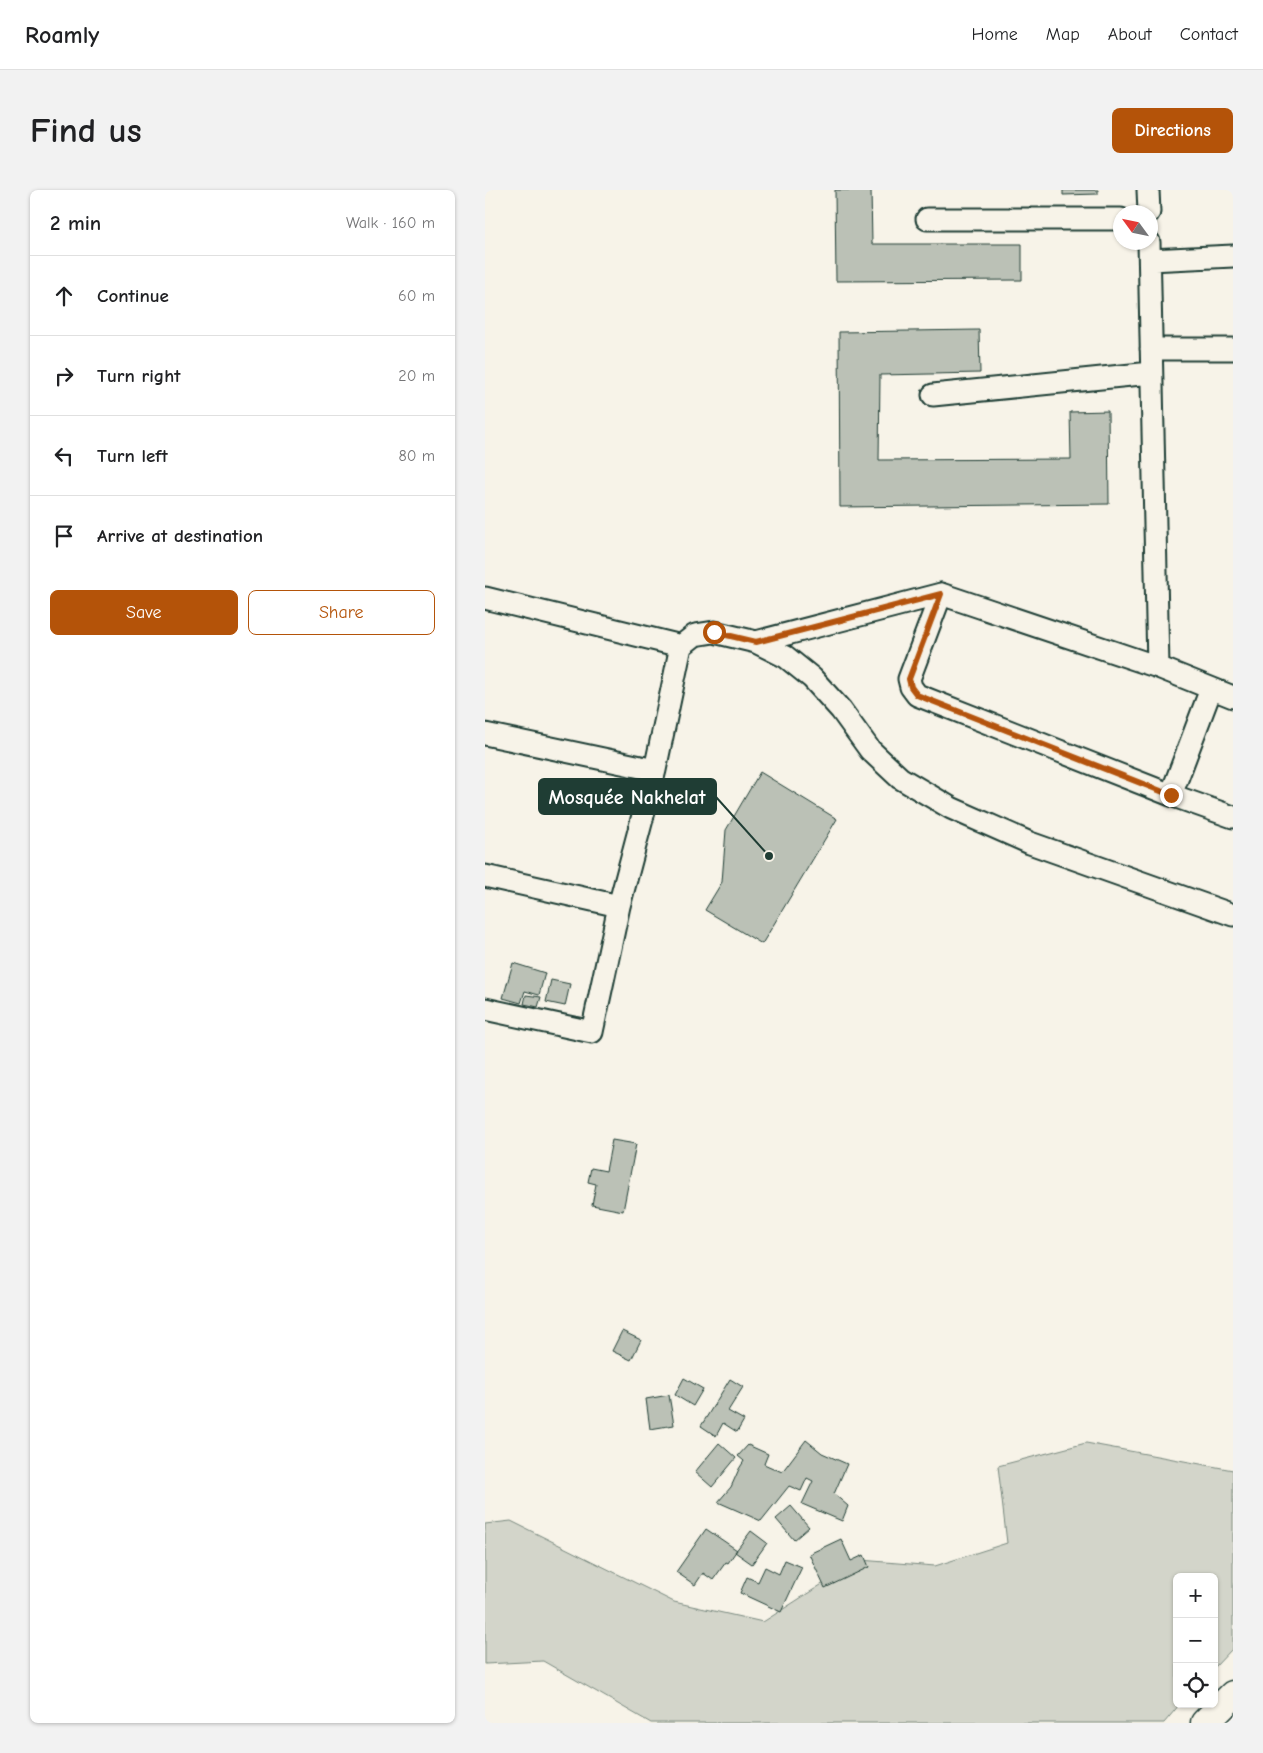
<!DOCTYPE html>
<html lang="en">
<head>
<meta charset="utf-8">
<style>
	:root { --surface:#fff; --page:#f2f2f2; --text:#202124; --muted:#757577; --line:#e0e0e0; --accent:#b45309 }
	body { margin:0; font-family:"Comic Neue",sans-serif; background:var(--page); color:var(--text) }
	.controls { position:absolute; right:15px; bottom:15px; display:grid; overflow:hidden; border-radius:8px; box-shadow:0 1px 4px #0004 }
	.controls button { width:45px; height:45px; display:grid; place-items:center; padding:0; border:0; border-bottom:1px solid var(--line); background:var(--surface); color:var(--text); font:25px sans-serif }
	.compass { position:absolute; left:628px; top:15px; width:45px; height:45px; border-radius:50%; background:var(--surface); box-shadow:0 1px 4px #0004; rotate:303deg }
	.stop { position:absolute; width:15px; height:15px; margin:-11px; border:4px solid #b45309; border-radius:50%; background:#fff }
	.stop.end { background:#b45309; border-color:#fff; box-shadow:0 1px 5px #0008 }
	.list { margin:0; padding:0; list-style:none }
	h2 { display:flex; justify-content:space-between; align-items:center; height:65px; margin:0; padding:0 20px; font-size:21px }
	h2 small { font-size:16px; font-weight:400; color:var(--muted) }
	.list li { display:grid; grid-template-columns:32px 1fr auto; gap:15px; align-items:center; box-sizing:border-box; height:80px; padding:0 20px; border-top:1px solid var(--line) }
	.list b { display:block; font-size:19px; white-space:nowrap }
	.list em { font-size:16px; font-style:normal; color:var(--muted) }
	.actions { display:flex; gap:10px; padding:15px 20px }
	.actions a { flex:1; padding:11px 0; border:1px solid var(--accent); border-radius:8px; text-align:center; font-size:18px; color:var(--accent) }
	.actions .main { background:var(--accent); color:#fff }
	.icon { flex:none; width:28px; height:28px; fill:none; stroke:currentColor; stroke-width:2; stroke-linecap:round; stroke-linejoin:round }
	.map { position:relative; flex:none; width:748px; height:1533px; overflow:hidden; border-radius:8px }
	header { display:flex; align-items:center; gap:30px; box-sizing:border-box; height:70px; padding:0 25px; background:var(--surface); border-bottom:1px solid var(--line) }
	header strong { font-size:24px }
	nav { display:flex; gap:28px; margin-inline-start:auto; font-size:18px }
	.intro { display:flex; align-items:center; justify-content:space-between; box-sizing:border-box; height:120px; padding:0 30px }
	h1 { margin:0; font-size:35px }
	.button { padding:12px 22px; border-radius:8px; background:var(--accent); color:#fff; font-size:18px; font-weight:700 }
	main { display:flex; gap:30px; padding:0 30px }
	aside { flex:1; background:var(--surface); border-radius:8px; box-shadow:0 1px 4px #0004 }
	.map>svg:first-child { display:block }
</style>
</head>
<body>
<header>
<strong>Roamly</strong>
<nav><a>Home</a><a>Map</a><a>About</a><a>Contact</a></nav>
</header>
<div class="intro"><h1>Find us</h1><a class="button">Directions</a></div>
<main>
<aside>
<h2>2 min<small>Walk · 160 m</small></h2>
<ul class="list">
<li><svg class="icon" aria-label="ahead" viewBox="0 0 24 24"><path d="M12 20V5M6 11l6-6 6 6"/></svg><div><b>Continue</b></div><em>60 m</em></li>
<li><svg class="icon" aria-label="right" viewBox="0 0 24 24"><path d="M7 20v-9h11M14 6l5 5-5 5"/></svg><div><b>Turn right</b></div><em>20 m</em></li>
<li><svg class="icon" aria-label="left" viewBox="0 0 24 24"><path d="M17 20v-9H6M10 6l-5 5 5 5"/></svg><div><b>Turn left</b></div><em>80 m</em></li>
<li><svg class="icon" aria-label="arrive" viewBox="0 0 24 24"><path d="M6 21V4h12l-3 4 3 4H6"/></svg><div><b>Arrive at destination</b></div></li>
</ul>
<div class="actions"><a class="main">Save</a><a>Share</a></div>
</aside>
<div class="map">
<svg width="748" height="1533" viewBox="0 0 748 1533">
	<rect width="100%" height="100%" fill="#f7f3e8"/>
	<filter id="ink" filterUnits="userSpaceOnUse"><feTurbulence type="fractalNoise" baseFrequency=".02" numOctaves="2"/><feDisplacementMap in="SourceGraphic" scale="10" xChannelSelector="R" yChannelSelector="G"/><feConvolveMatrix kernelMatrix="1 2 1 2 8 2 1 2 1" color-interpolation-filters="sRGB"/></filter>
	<g filter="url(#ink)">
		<path fill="#d3d5ca" stroke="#79897f" d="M601,1253L748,1280V1458L729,1478V1387H692V1514H695L679,1533H166L58,1471L0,1474V1334L26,1331L189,1412L278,1432L375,1370L450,1376L522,1353L513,1276Z"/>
		<path fill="#bbc1b6" stroke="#1f3d34" d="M350,0H386L387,54H537V90L351,91Z
			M578,0H613V4L578,5Z
			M494,140L495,183L395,185L394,270L586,269L585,222L623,221L624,314L355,317L354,142Z
			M275,582L352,629L277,754L220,720L237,692L241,640Z
			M28,773L60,783L54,805L40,801L36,813L18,808Z
			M66,790L85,794L80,816L61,812Z
			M41,805L56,807L53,817L39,814Z
			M127,950L151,954L138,1021L107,1015L111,994L103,992L106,978L121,981Z
			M137,1141L156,1150L146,1170L127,1161Z
			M199,1188L218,1199L208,1216L190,1205Z
			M245,1189L258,1197L243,1221L259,1230L252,1242L238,1233L231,1246L216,1236Z
			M184,1205L189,1235L165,1239L161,1209Z
			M321,1250L337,1263L362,1274L349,1304L363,1316L357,1331L317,1314L328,1291L322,1288L316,1301L304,1296L276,1331L233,1312L246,1297L254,1279L259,1271L253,1266L263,1255L283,1264L279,1274L297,1282Z
			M234,1253L251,1268L227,1297L210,1282Z
			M306,1316L324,1337L309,1350L291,1329Z
			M221,1339L252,1360L243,1373L241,1372L228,1390L218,1383L210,1395L191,1382Z
			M266,1341L282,1353L267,1374L250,1362Z
			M356,1349L366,1371L379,1365L384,1377L340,1398L324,1364Z
			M300,1370L317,1377L296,1422L255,1403L262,1387L273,1392L280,1377L294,1384Z"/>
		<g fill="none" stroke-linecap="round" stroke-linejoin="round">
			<defs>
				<path id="street" d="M663,0L664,22
					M442,29H636
					M664,52L673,477
					M665,70L748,66
					M666,159H748
					M448,205L666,183
					M456,404L424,489L426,497L432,505L686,605L748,627
					M0,408L196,456
					M271,452L456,404L673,477L748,507
					M0,544L170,580
					M686,605L726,499
					M0,686L134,716
					M0,819L107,842L134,716L170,580L196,456L210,445L229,442L271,452L301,467L327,488L356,520L385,560L415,588L466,618L545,653L748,725"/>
				<path id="highway" d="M720,1533L748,1505"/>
			</defs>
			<use href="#street" stroke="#1f3d34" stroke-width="25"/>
			<use href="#highway" stroke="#1f3d34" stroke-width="31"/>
			<use href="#street" stroke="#f7f3e8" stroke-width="21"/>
			<use href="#highway" stroke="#f7f3e8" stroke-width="28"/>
		</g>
	</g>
	<g fill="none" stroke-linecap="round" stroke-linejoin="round" filter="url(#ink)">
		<path stroke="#b45309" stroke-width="6" d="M229,442L271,452L456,404L424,489L426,497L432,505L686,605"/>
	</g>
	<path fill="none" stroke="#1f3d34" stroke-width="2" d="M284 666L231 607"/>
	<circle fill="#1f3d34" stroke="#f7f3e8" stroke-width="2" cx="284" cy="666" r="5"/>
	<rect fill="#1f3d34" stroke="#1f3d34" stroke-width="2" x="54" y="589" width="177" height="35" rx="5"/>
	<g font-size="20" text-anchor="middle" font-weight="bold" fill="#fff">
		<text x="142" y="614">Mosquée Nakhelat</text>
	</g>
</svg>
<div class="controls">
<button>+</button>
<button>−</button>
<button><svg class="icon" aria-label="locate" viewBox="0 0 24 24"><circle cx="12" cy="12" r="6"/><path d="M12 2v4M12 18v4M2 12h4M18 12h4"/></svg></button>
</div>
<svg class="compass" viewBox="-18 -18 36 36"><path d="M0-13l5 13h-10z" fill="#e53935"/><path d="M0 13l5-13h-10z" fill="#757577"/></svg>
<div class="stop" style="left:229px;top:442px"></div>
<div class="stop end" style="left:686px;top:605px"></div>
</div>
</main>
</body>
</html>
